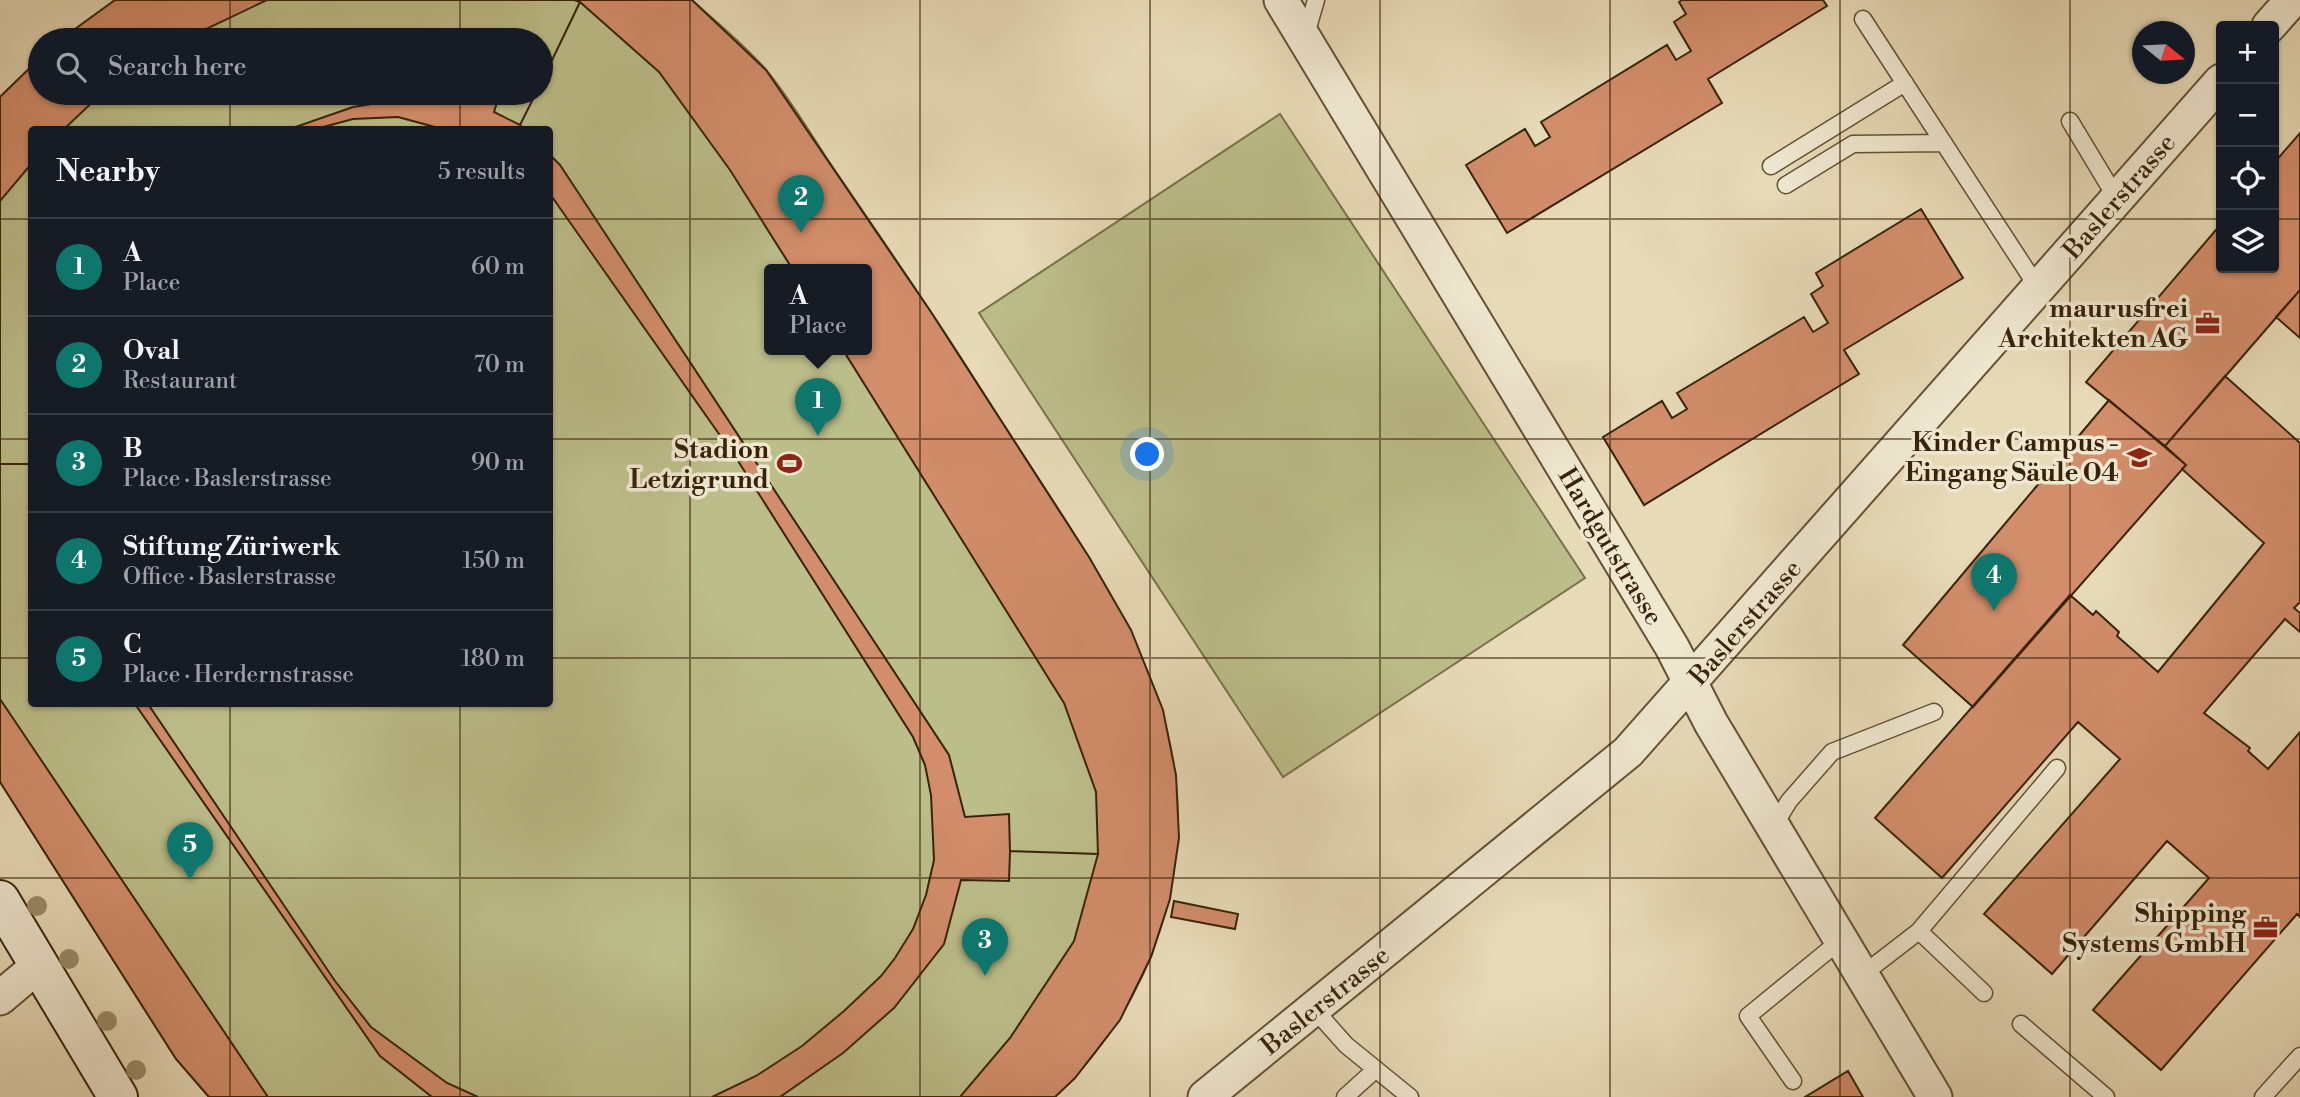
<!DOCTYPE html>
<html lang="en">
<head>
<meta charset="utf-8">
<style>
	:root { --surface:#171b24; --page:#242831; --text:#f1f3f6; --muted:#9ea1a6; --line:#363941; --accent:#0f766e }
	body { margin:0; font-family:"Libre Bodoni",serif; background:var(--page); color:var(--text) }
	.controls { position:absolute; right:21px; top:21px; display:grid; overflow:hidden; border-radius:7px; box-shadow:0 2px 5px #0004 }
	.controls button { width:63px; height:63px; display:grid; place-items:center; padding:0; border:0; border-bottom:2px solid var(--line); background:var(--surface); color:var(--text); font:35px sans-serif }
	.compass { position:absolute; left:2132px; top:21px; width:63px; height:63px; border-radius:50%; background:var(--surface); box-shadow:0 2px 5px #0004; rotate:108deg }
	.you { position:absolute; left:1148px; top:455px; width:24px; height:24px; margin:-18px; border:5px solid #fff; border-radius:50%; background:#1a73e8; box-shadow:0 0 0 10px #1a73e833 }
	.badge { display:grid; place-items:center; width:46px; height:46px; border-radius:50%; background:var(--accent); color:#fff; font-size:23px; font-weight:700 }
	.pin { position:absolute; translate:-50% -58px; filter:drop-shadow(0 2px 4px #0008) }
	.pin::after { content:''; position:absolute; top:37px; width:24px; height:21px; background:inherit; clip-path:polygon(0 0,100% 0,50% 100%) }
	.popup { position:absolute; left:764px; top:264px; width:108px; height:91px; box-sizing:border-box; display:grid; place-content:center; border-radius:7px; background:var(--surface); filter:drop-shadow(0 2px 5px #0005); font-size:23px; white-space:nowrap; color:var(--muted) }
	.popup b { font-size:26px; color:var(--text) }
	.popup::after { content:''; position:absolute; left:50%; top:100%; margin-left:-14px; border:14px solid transparent; border-top-color:var(--surface) }
	.list { margin:0; padding:0; list-style:none }
	h2 { display:flex; justify-content:space-between; align-items:center; height:91px; margin:0; padding:0 28px; font-size:30px }
	h2 small { font-size:23px; font-weight:400; color:var(--muted) }
	.list li { display:grid; grid-template-columns:46px 1fr auto; gap:21px; align-items:center; box-sizing:border-box; height:98px; padding:0 28px; border-top:2px solid var(--line) }
	.list b { display:block; font-size:26px; white-space:nowrap }
	.list p { margin:0; font-size:23px; white-space:nowrap; color:var(--muted) }
	.list em { font-size:23px; font-style:normal; color:var(--muted) }
	.icon { flex:none; width:38px; height:38px; fill:none; stroke:currentColor; stroke-width:2; stroke-linecap:round; stroke-linejoin:round }
	.map { position:relative; flex:none; width:2300px; height:1097px; overflow:hidden }
	.search { position:absolute; background:var(--surface); box-shadow:0 2px 5px #0004; left:28px; top:28px; width:525px; height:77px; display:flex; align-items:center; gap:18px; box-sizing:border-box; padding:0 24px; border-radius:38px; color:var(--muted); font-size:26px }
	.panel { position:absolute; background:var(--surface); box-shadow:0 2px 5px #0004; left:28px; top:126px; width:525px; height:581px; border-radius:7px }
	.map>svg:first-child { display:block }
</style>
</head>
<body>
<div class="map">
<svg width="2300" height="1097" viewBox="0 0 2300 1097">
	<rect width="100%" height="100%" fill="#e7dab7"/>
	<filter id="stains"><feTurbulence type="fractalNoise" baseFrequency=".00286" numOctaves="4"/><feColorMatrix values="0 0 0 0 .2 0 0 0 0 .09 0 0 0 0 .02 0 0 0 .5 -.17"/></filter>
	<radialGradient id="worn" r=".72"><stop offset=".6" stop-color="#630" stop-opacity="0"/><stop offset="1" stop-color="#630" stop-opacity=".3"/></radialGradient>
	<path fill="#bcbe8a" stroke="#7a704a" stroke-width="2" fill-rule="evenodd" d="M115,0H692C717,23 745,45 767,71C791,100 811,135 832,166C877,232 922,297 965,364C996,413 1027,461 1059,510C1145,645 1211,766 1160,930C1140,994 1103,1051 1055,1097H209L176,1059L0,782V97L40,58V93H541V40H60ZM32,130H550V704H32ZM769,270H867V350H769Z
		M1280,114L1585,578L1283,777L979,313Z"/>
	<path fill="#d28d6a" stroke="#382309" stroke-width="2" fill-rule="evenodd" d="M115,0H692L766,70L931,312L1089,557L1131,630L1163,710L1176,775L1179,838L1170,899L1151,957L1120,1020L1075,1078L1055,1097H712L756,1076L802,1046L844,1011L881,976L895,958L913,929L926,895L934,860L931,795L925,765L913,737L738,461L550,194V130H446L398,117L353,119L312,130H32V704H148L335,981L371,1027L447,1083L478,1097H209L176,1059L0,782V97L40,58V93H541V40H60ZM769,270H867V350H769Z
		M267,0H574L580,2L541,83V40H183Z
		M1682,0H1823L1827,6L1708,79L1722,103L1507,233L1466,165L1525,129L1535,146L1550,137L1541,122L1667,45L1676,60L1691,51L1674,22L1686,14L1679,2Z
		M580,2L659,72L730,170L793,270H769V350H843L1064,703L1096,792L1098,854L1010,851L1009,814L965,817L949,755L560,165L550,155V130H525L520,125L536,93H541V83Z
		M445,93L443,101L408,98L353,107L287,130H63L102,93Z
		M500,93H536L520,125L494,112Z
		M2300,133V290L2165,446L2086,382L2221,224V268H2274V163Z
		M32,163V464H0V201Z
		M1921,209L1963,278L1844,350L1859,374L1644,505L1603,437L1662,401L1672,418L1687,409L1677,393L1804,317L1813,332L1828,323L1811,294L1823,286L1816,273Z
		M2300,290V338L2276,317Z
		M2225,376L2300,443V602L2294,608L2300,613V632L2285,619L2204,713L2250,748L2248,751L2268,769L2300,732V917L2297,914L2161,1070L2093,1010L2209,878L2167,841L2052,974L1984,914L2120,759L2078,722L1942,878L1875,818L2070,595L2093,615L2096,611L2119,632L2117,636L2158,672L2264,543L2182,469L2186,465L2165,446Z
		M2109,400L2186,465L1973,707L1903,645Z
		M0,464H32V704H135L380,1056L432,1097H268L0,699Z
		M1010,851L1098,854L1074,941L1010,1038L960,1097H780L843,1053L894,1008L944,944L961,880L1009,881Z
		M1174,901L1238,914L1235,929L1171,917Z
		M1848,1071L1863,1097H1805Z"/>
	<g fill="none" stroke-linecap="round" stroke-linejoin="round">
		<defs>
			<path id="lane" d="M1863,19L2038,288
				M1305,38L1316,0
				M2070,121L2117,199
				M1771,166L1905,83
				M1786,185L1853,144L1944,143
				M1773,827L1789,801L1832,752L1934,712
				M1919,931L2057,768
				M1862,975L1919,931L1984,993
				M1314,1009L1346,1045L1410,1097
				M2021,1024L2106,1097
				M1793,1081L1748,1016L1841,940
				M1345,1097L1376,1069
				M2263,1097L2300,1056"/>
			<path id="street" d="M1281,0L1672,647L1711,723L1935,1097
				M2269,26L2292,0
				M0,998L39,965
				M1205,1097L1628,752L2221,81"/>
			<path id="secondary" d="M0,900L118,1097"/>
		</defs>
		<use href="#lane" stroke="#645134" stroke-width="19"/>
		<use href="#street" stroke="#645134" stroke-width="37"/>
		<use href="#secondary" stroke="#382309" stroke-width="42"/>
		<use href="#lane" stroke="#efe7d0" stroke-width="16"/>
		<use href="#street" stroke="#efe7d0" stroke-width="33"/>
		<use href="#secondary" stroke="#efe7d0" stroke-width="38"/>
	</g>
	<g fill="#998b69">
		<circle cx="37" cy="906" r="10"/>
		<circle cx="69" cy="959" r="10"/>
		<circle cx="107" cy="1021" r="10"/>
		<circle cx="136" cy="1070" r="10"/>
	</g>
	<path fill="none" stroke="#382309" stroke-width="2" stroke-opacity="0.55" d="M230,0V40M460,0V40M690,0V1097M920,0V1097M1150,0V1097M1380,0V1097M1610,0V1097M1840,0V1097M2070,0V1097M230,93V130M460,93V130M0,219H32M550,219H2221M2274,219H2300M0,439H32M550,439H2300M0,658H32M550,658H2300M230,704V1097M460,704V1097M0,878H2300"/>
	<defs>
		<symbol id="office-bare" viewBox="-9 -9 18 18"><path d="M-6-3h4V-5.5h4V-3h4V5H-6ZM-1-4.5V-3h2v-1.5ZM-6 0V1H6V0Z" fill="#8f2418" stroke="#efe7d0" stroke-width="2.5" paint-order="stroke"/></symbol>
		<symbol id="school-bare" viewBox="-9 -9 18 18"><path d="M0-5L7-2L0 1L-7-2ZM-4 1L0 2.5L4 1V4Q0 6-4 4Z" fill="#8f2418" stroke="#efe7d0" stroke-width="2.5" paint-order="stroke"/></symbol>
		<symbol id="stadium-bare" viewBox="-9 -9 18 18"><path d="M0-5a6.5 5 0 1 0 0 10a6.5 5 0 1 0 0-10ZM-3.5-1.8h7v3.6h-7Z" fill="#8f2418" stroke="#efe7d0" stroke-width="2.5" paint-order="stroke"/></symbol>
	</defs>
	<g fill-rule="evenodd">
		<use href="#office-bare" x="2190" y="306" width="35" height="35"/>
		<use href="#school-bare" x="2122" y="440" width="35" height="35"/>
		<use href="#stadium-bare" x="772" y="446" width="35" height="35"/>
		<use href="#office-bare" x="2248" y="910" width="35" height="35"/>
	</g>
	<g text-anchor="middle" stroke-width="7" stroke-linejoin="round" paint-order="stroke">
		<g font-size="26" fill="#382309" stroke="#efe7d0">
			<text transform="translate(2119 196) rotate(-49)" y="9">Baslerstrasse</text>
			<text transform="translate(1611 546) rotate(59)" y="9">Hardgutstrasse</text>
			<text transform="translate(1745 622) rotate(-49)" y="9">Baslerstrasse</text>
			<text transform="translate(1325 1000) rotate(-39)" y="9">Baslerstrasse</text>
		</g>
		<g font-size="26" font-weight="bold" fill="#382309" stroke="#efe7d0" text-anchor="end">
			<text x="2188" y="317">maurusfrei<tspan x="2188" dy="30">Architekten AG</tspan></text>
			<text x="2119" y="451">Kinder Campus -<tspan x="2119" dy="30">Eingang Säule 04</tspan></text>
			<text x="769" y="458">Stadion<tspan x="769" dy="30">Letzigrund</tspan></text>
			<text x="2246" y="922">Shipping<tspan x="2246" dy="30">Systems GmbH</tspan></text>
		</g>
	</g>
	<rect width="100%" height="100%" filter="url(#stains)"/>
	<rect width="100%" height="100%" fill="url(#worn)"/>
</svg>
<div class="controls">
<button>+</button>
<button>−</button>
<button><svg class="icon" aria-label="locate" viewBox="0 0 24 24"><circle cx="12" cy="12" r="6"/><path d="M12 2v4M12 18v4M2 12h4M18 12h4"/></svg></button>
<button><svg class="icon" aria-label="layers" viewBox="0 0 24 24"><path d="M12 4l9 5-9 5-9-5zM3 14l9 5 9-5"/></svg></button>
</div>
<svg class="compass" viewBox="-18 -18 36 36"><path d="M0-13l5 13h-10z" fill="#e53935"/><path d="M0 13l5-13h-10z" fill="#9ea1a6"/></svg>
<div class="you"></div>
<div class="pin badge" style="left:818px;top:436px">1</div>
<div class="popup"><b>A</b>Place</div>
<div class="pin badge" style="left:801px;top:233px">2</div>
<div class="pin badge" style="left:985px;top:976px">3</div>
<div class="pin badge" style="left:1994px;top:611px">4</div>
<div class="pin badge" style="left:190px;top:880px">5</div>
<div class="search"><svg class="icon" aria-label="search" viewBox="0 0 24 24"><circle cx="10" cy="10" r="6"/><path d="M15 15l6 6"/></svg>Search here</div>
<section class="panel">
<h2>Nearby<small>5 results</small></h2>
<ul class="list">
<li><span class="badge">1</span><div><b>A</b><p>Place</p></div><em>60 m</em></li>
<li><span class="badge">2</span><div><b>Oval</b><p>Restaurant</p></div><em>70 m</em></li>
<li><span class="badge">3</span><div><b>B</b><p>Place · Baslerstrasse</p></div><em>90 m</em></li>
<li><span class="badge">4</span><div><b>Stiftung Züriwerk</b><p>Office · Baslerstrasse</p></div><em>150 m</em></li>
<li><span class="badge">5</span><div><b>C</b><p>Place · Herdernstrasse</p></div><em>180 m</em></li>
</ul>
</section>
</div>
</body>
</html>
